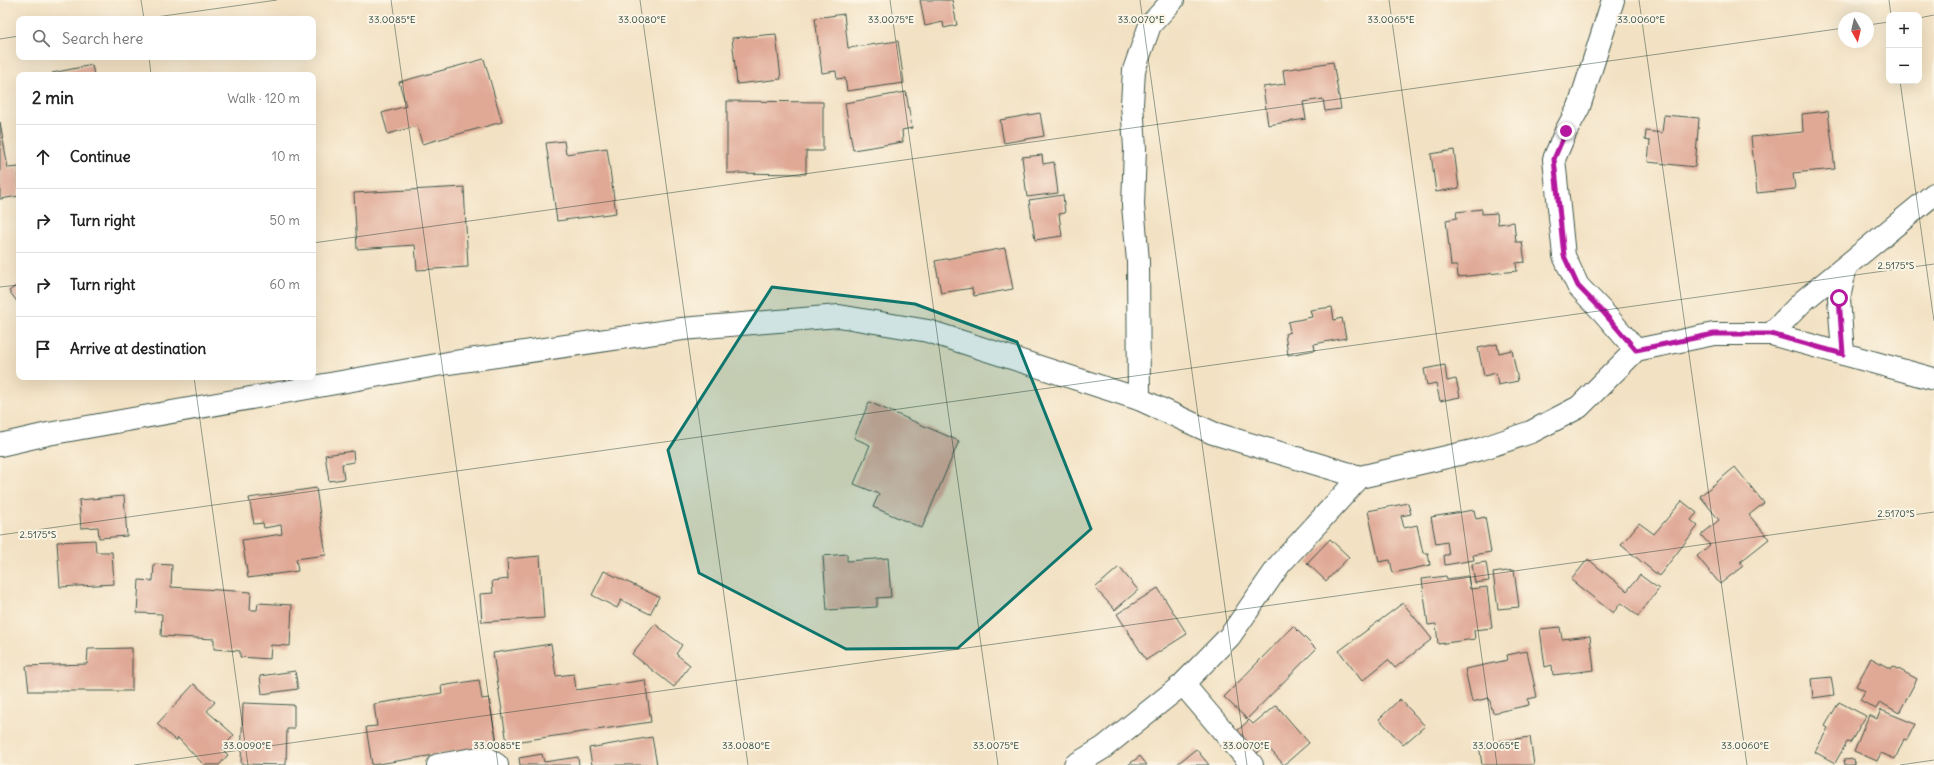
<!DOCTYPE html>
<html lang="en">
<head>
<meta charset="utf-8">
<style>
	:root { --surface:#fff; --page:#f6f6f6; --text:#222; --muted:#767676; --line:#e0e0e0 }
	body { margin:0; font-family:Delius,sans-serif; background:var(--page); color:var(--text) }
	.controls { position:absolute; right:12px; top:12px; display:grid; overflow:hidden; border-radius:8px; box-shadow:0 4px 16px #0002 }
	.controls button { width:36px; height:36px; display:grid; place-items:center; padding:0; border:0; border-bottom:1px solid var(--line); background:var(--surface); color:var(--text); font:20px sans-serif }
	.compass { position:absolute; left:1838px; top:12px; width:36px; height:36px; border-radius:50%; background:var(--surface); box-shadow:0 4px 16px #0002; rotate:172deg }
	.stop { position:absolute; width:12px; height:12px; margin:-9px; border:3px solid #b5179e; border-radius:50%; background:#fff }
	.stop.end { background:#b5179e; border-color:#fff; box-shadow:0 1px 4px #0008 }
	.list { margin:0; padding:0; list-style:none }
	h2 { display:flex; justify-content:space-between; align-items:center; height:52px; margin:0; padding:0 16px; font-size:17px }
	h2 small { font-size:13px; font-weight:400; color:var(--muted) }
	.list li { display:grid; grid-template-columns:26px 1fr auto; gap:12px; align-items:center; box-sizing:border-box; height:64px; padding:0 16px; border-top:1px solid var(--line) }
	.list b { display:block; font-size:15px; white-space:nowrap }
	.list em { font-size:13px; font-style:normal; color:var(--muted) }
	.icon { flex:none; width:22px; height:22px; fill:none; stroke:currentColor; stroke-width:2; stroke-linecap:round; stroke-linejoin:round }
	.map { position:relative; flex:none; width:1934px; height:765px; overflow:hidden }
	.search { position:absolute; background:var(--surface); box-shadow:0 4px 16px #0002; left:16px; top:16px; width:300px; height:44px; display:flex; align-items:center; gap:10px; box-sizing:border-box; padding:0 14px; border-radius:8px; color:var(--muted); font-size:15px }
	.panel { position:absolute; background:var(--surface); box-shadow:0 4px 16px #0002; left:16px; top:72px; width:300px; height:308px; border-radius:8px }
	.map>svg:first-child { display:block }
</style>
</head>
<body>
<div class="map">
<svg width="1934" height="765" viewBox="0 0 1934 765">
	<rect width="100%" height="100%" fill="#fcf5e5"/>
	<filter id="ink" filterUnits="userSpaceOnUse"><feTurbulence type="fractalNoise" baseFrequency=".025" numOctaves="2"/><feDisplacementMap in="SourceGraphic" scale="8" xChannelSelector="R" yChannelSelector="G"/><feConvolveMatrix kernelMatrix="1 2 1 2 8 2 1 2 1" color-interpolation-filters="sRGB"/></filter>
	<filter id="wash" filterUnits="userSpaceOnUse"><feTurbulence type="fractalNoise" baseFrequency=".012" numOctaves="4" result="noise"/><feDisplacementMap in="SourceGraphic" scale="16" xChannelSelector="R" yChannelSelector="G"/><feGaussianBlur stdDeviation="0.9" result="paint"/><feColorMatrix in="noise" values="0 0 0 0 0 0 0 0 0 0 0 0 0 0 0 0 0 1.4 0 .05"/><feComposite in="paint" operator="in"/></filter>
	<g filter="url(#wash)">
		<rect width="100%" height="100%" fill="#f2e1c3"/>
		<g id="blocks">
			<path fill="#e0a996" d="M920,0H952L957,25L944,28L943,22L925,26Z
				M844,14L848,48L898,41L904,83L847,91L845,78L837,79L836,71L822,73L815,18Z
				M776,34L781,79L737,84L732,38Z
				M484,59L502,122L422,144L417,126L388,134L382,113L406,106L399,82Z
				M1333,62L1341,109L1325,111L1323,99L1303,102L1306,119L1268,125L1263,87L1285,84L1283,70Z
				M92,65L94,75H53L52,73Z
				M906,92L912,128L902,130L903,142L853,150L845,103Z
				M727,101L823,102V151H806V174L727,173Z
				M1828,111L1835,169L1793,173L1795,189L1757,193L1751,137L1803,132L1802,114Z
				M1040,113L1044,136L1004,143L1000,120Z
				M1664,115L1699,118L1695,167L1648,162L1650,141L1645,140L1646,131L1662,133Z
				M0,122L8,168L19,167V196L0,199Z
				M564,141L566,154L607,148L616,213L557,221L546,143Z
				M1454,150L1459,188L1436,192L1431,154Z
				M1042,155L1043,164L1054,162L1058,193L1027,197L1022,157Z
				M464,187L468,267L417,270L415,245L357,249L354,193Z
				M1063,195L1065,213L1059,214L1062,236L1035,240L1029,200Z
				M1482,209V214L1497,213L1498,224L1514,222L1516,242H1522L1525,262L1516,263L1517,271L1458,277L1457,266H1451L1446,220L1457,218L1456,212Z
				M1005,248L1013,289L974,296L972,288L941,293L935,261Z
				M19,284V304L9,291Z
				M1332,307L1334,320L1342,318L1346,338L1314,344L1315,350L1288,355L1285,334L1290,332L1288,322L1312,317L1310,310Z
				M1497,344L1499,353L1512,350L1518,381L1498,385L1496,373L1484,376L1478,348Z
				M1445,365L1447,381L1456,379L1460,397L1440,401L1436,383L1427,385L1424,369Z
				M869,402L959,441L922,528L873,507L879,494L854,484L870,445L854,438Z
				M353,451L354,462L342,464L344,479L329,481L325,455Z
				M1735,467L1764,503L1749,515L1769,539L1740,562L1743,566L1720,584L1697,556L1710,545L1701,535L1719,520L1700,496Z
				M316,488L326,555L296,559L298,571L248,578L242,540L282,534L281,525L264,528L263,523L254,524L249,498Z
				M124,496L127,536L99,538L98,527L81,528L79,500Z
				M1682,501L1697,513L1691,520L1698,526L1659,576L1621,545L1639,523L1654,534Z
				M1408,503L1411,514L1401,516L1404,528L1417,525L1423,553H1428L1430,565L1393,573L1390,560L1379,562L1368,511Z
				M1474,510L1476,519L1485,517L1491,552L1473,555L1474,560L1445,565L1444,555H1449L1447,542L1436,544L1431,517Z
				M1330,539L1349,557L1326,581L1307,563Z
				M95,540L96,552H112L114,584L60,587L57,542Z
				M847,554V561L888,558L891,597L877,598V607L827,610L823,556Z
				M540,556L544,618L482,622L480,594L493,593L492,581L508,579L507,559Z
				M1588,559L1627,591L1640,575L1659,589L1638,616L1621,603L1613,613L1571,580Z
				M1486,562L1489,581L1475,583L1472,564Z
				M154,564L172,565L171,587L251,592L250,610H257L258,603L292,605L290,646L271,645L270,659L240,657V651L214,649V639L161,636L162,614L137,613L139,580L153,581Z
				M1119,567L1138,590L1115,610L1095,588Z
				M1514,570L1519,607L1498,609L1493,573Z
				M604,571L659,597L650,614L621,600L617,608L592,595Z
				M1446,576L1447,579L1468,576L1470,589L1487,587L1492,628L1474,630L1475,639L1438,644L1436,624L1428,625L1422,579Z
				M1158,588L1187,634L1146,660L1117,614Z
				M1403,603L1432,639L1395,668L1388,660L1362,681L1339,651Z
				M655,624L682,645L676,654L690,665L674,687L632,654Z
				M1293,626L1316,649L1247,719L1224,697Z
				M1560,627L1562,639L1590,636L1594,670L1553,675L1552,665L1545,667L1540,629Z
				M551,644L556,676L574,674L576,690L645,680L651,722L507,743L493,653Z
				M132,648V691H29L26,666L87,664L88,649Z
				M1527,651L1537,697L1528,699L1529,705L1493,713L1489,698L1472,702L1465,669L1508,660L1507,655Z
				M1871,658L1891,669L1893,666L1917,679L1899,713L1880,702L1876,709L1860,700L1865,691L1856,686Z
				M295,671L298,689L262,694L260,676Z
				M1831,677L1834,695L1813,698L1811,679Z
				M479,680L482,699L489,698L497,745L372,765L366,727L377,726L374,704L442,693L441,686Z
				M194,684L215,702L207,711L234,735L222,749L228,755L219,765H204L178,738L176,741L157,724Z
				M1400,699L1425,726L1403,745L1379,719Z
				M1839,702L1866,716L1850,743L1847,742L1835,763L1815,752L1828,728L1825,726Z
				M243,703L294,705V729H287L286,765L241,764Z
				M1276,705L1309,743L1284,765L1266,745L1255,755L1236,732L1249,720L1253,724Z
				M1881,710L1915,724L1907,740L1904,739L1895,759L1881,753L1877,761L1854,751L1869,715L1877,719Z
				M652,737L657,765H592L589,748Z
				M1530,737L1534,765H1482L1479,744Z
				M1196,749L1209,765H1176Z
				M542,754L544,762L578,757L579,765H520L519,758Z
				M1140,756L1147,765H1128Z
				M1854,759L1855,765H1845L1844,760Z"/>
		</g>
	</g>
	<g filter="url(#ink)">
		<use href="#blocks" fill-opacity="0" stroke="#3f5649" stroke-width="1"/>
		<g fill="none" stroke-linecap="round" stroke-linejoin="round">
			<defs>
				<path id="street" d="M1613,0L1579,107L1566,131L1554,159L1564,256L1578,286L1604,313L1636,350
					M1771,334L1803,301L1934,194
					M1843,354L1839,298L1846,266
					M1139,399L1138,261L1133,205L1135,148L1132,104L1134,70L1150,25L1173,0
					M1183,684L1252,765
					M438,765L485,757L497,765
					M1075,765L1103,748L1183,684L1230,636L1280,564L1360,477"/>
				<path id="secondary" d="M0,445L48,434L448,363L682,329L839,316L928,331L1139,399L1213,433L1360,477L1481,449L1531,432L1579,407L1636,350L1714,334H1771L1934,379"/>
			</defs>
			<use href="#street" stroke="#3f5649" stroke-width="24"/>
			<use href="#secondary" stroke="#3f5649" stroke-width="24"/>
			<use href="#street" stroke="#fff" stroke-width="22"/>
			<use href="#secondary" stroke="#fff" stroke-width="22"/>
		</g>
	</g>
	<g fill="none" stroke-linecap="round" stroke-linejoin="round" filter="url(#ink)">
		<path stroke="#b5179e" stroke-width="5" d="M1566,131L1554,159L1564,256L1578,286L1604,313L1636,350L1714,334H1771L1843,354L1839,298"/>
	</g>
	<path fill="#0f766e" fill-opacity="0.2" stroke="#0f766e" stroke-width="3" stroke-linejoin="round" d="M772,287L915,304L1017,342L1091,529L958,648L846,649L699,573L668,450Z"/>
	<path fill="none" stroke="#1f3d34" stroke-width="1" stroke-opacity="0.45" d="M141,0L144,19M391,0L498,765M640,0L748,765M890,0L998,765M1140,0L1247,765M1389,0L1497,765M1639,0L1747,765M1889,0L1891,15M1919,18L1934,15M142,19L277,0M1868,25L1889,22M0,39L19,36M149,57L151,75M1900,81L1934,321M313,243L1844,28M0,287L19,285M194,377L248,765M0,535L1934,264M134,765L1934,512M1900,765L1934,760"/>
	<g font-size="10" text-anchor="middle" fill="#1f3d34" stroke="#fcf5e5" stroke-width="4" stroke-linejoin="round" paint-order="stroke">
		<text x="392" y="23">33.0085°E</text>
		<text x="642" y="23">33.0080°E</text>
		<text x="891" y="23">33.0075°E</text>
		<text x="1141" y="23">33.0070°E</text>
		<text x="1391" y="23">33.0065°E</text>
		<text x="1641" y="23">33.0060°E</text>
		<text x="1896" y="269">2.5175°S</text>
		<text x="1896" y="517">2.5170°S</text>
		<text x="38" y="538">2.5175°S</text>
		<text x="247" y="749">33.0090°E</text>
		<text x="497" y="749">33.0085°E</text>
		<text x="746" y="749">33.0080°E</text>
		<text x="996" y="749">33.0075°E</text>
		<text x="1246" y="749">33.0070°E</text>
		<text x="1496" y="749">33.0065°E</text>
		<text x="1745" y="749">33.0060°E</text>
	</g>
</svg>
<div class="controls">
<button>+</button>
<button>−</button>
</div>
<svg class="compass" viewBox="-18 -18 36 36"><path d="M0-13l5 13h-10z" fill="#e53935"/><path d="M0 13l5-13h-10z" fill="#767676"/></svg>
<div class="stop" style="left:1839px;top:298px"></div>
<div class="stop end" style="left:1566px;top:131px"></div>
<div class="search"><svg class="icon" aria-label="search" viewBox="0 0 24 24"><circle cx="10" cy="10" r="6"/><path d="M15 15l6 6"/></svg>Search here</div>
<section class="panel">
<h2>2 min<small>Walk · 120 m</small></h2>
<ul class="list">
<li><svg class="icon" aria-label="ahead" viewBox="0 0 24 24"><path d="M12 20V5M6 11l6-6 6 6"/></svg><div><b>Continue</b></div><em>10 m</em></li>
<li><svg class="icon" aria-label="right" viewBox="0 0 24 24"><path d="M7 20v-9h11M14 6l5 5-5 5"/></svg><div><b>Turn right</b></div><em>50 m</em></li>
<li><svg class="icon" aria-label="right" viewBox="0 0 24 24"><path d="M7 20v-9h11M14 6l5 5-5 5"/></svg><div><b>Turn right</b></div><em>60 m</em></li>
<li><svg class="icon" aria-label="arrive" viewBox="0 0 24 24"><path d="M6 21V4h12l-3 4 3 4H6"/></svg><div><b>Arrive at destination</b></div></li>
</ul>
</section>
</div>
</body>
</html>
